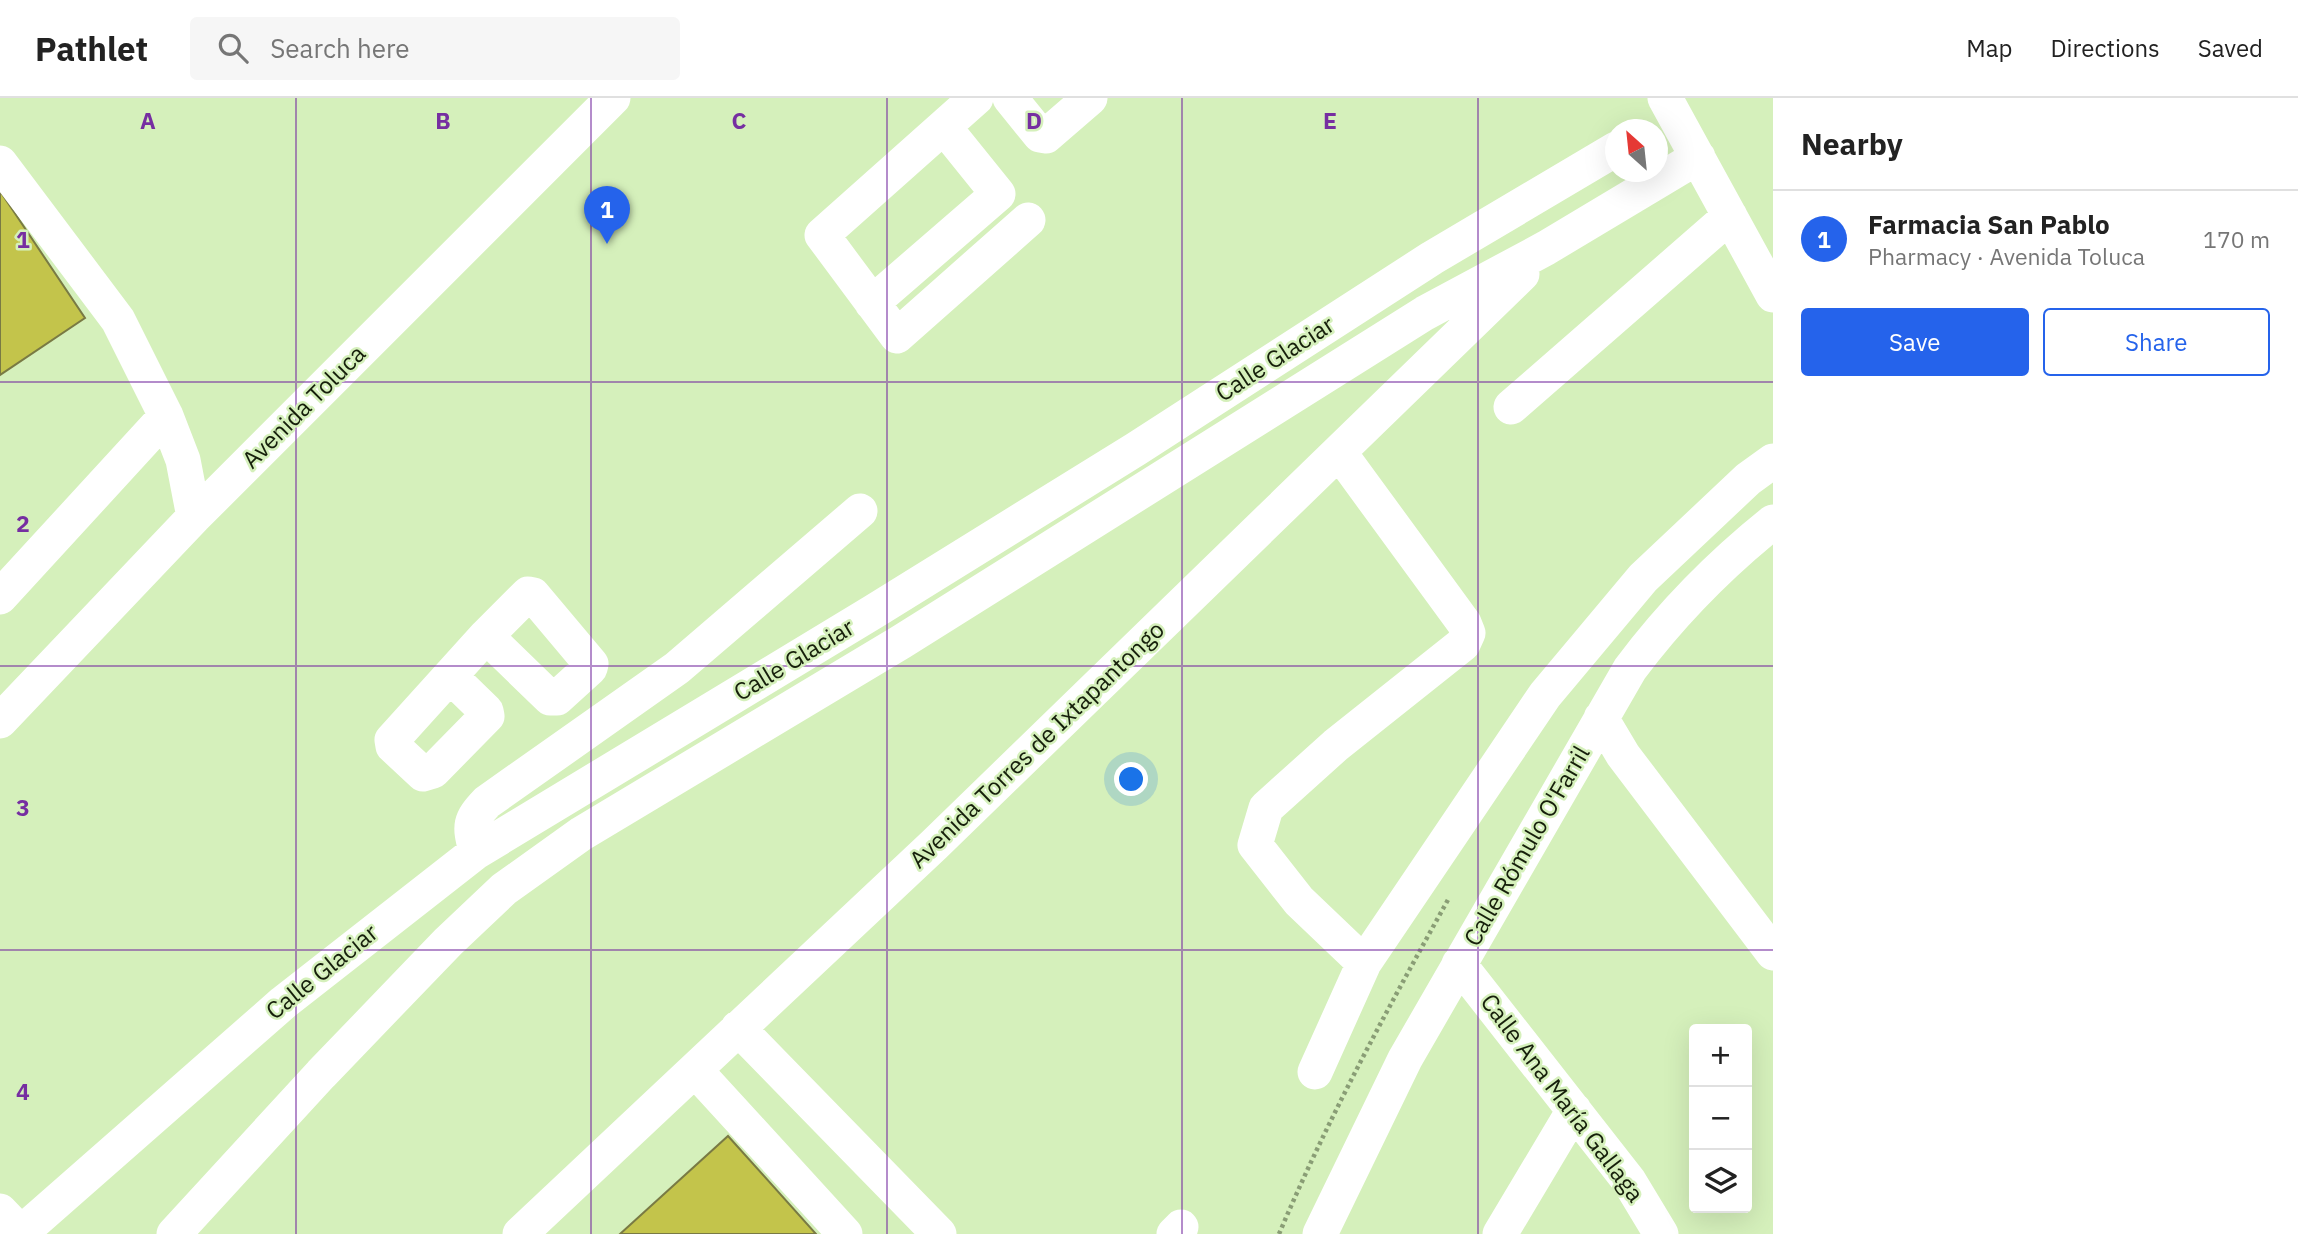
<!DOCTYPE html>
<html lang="en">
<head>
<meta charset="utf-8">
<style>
	:root { --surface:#fff; --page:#f6f6f6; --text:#222; --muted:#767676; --line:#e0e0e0; --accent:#2563eb }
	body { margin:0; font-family:"IBM Plex Sans",sans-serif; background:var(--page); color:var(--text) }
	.controls { position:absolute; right:21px; bottom:21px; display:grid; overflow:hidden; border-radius:7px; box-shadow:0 7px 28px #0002 }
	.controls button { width:63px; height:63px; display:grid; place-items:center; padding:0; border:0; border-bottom:2px solid var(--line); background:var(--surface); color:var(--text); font:35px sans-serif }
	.compass { position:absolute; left:1605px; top:21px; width:63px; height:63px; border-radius:50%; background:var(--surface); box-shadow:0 7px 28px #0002; rotate:333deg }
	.you { position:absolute; left:1132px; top:682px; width:24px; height:24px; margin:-18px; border:5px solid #fff; border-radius:50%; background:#1a73e8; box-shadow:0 0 0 10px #1a73e833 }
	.badge { display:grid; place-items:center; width:46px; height:46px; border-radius:50%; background:var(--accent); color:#fff; font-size:23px; font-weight:700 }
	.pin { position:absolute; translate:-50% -58px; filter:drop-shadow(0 2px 4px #0008) }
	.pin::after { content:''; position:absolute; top:37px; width:24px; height:21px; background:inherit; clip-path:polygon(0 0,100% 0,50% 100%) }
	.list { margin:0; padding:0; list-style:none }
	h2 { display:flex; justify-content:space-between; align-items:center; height:91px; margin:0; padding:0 28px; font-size:30px }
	h2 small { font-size:23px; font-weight:400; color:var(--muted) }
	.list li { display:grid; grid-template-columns:46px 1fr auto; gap:21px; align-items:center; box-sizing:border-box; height:98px; padding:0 28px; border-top:2px solid var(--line) }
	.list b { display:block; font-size:26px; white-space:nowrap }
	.list p { margin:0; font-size:23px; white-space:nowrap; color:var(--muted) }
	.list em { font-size:23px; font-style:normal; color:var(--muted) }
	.actions { display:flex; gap:14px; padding:21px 28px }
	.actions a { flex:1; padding:16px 0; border:2px solid var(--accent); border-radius:7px; text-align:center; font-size:24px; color:var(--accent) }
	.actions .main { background:var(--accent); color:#fff }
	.icon { flex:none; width:38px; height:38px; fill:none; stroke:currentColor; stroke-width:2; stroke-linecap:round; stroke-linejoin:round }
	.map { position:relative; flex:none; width:1773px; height:1136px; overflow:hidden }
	header { display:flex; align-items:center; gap:42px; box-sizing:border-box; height:98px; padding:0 35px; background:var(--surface); border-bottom:2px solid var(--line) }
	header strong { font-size:33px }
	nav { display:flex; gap:38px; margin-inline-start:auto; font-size:24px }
	.search { width:490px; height:63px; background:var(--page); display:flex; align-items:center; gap:18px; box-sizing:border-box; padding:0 24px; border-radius:7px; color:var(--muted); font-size:26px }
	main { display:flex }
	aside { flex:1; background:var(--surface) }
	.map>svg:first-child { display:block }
</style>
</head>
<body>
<header>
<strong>Pathlet</strong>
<div class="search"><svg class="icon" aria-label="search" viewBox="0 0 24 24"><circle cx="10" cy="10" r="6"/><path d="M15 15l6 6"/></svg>Search here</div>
<nav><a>Map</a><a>Directions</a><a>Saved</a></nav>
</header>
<main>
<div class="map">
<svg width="1773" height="1136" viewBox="0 0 1773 1136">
	<rect width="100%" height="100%" fill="#d5f0bb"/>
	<path fill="#c3c44b" stroke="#797a44" stroke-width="2" d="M0,93L85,220L0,277Z
		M728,1038L816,1136H620Z"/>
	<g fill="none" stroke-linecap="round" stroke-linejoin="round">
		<path stroke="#899d75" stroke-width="4.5" stroke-dasharray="3.5 3.5" stroke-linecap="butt" d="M1279,1136C1328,1020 1388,910 1449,800"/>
		<path stroke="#fff" stroke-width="35" d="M976,0L822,137L897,238L1028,122
			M1010,0L1040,37L1046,38L1090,0
			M1665,0L1773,197
			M0,65L118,222L166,318L183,362L194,419
			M872,205L998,96L944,29
			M1511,309L1730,118
			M1339,354L1464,525L1468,535L1463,546L1336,647L1266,710L1255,747L1299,803L1364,865
			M528,496L533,497L591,566L590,570L557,600H550L486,538Z
			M0,499L166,318
			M450,578L486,613L487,618L433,673L423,676L393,648L392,642L486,538
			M1601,620L1623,657L1773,855
			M0,623L194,419L613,0
			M476,754C470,728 468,724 487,704L677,570L860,413
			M1459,866L1629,1083L1661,1136
			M738,930L939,1136
			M695,972L845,1136
			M1315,974L1364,865L1545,597L1643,480L1748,381L1773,363
			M0,1113L22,1136
			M20,1136L283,905L476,754L873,514L1136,351L1432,160L1616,51
			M174,1136L321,976L448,844L504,791L581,736L901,544L1425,215L1546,150L1698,59
			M520,1136L934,747L1522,176
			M1174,1136L1181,1129
			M1320,1136L1405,961L1630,571C1672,515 1718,468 1773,424
			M1500,1136L1574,1012"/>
	</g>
	<path fill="none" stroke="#762ea1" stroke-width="2" stroke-opacity="0.55" d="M296,0V1136M591,0V1136M887,0V1136M1182,0V1136M1478,0V1136M0,284H1773M0,568H1773M0,852H1773"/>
	<g text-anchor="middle" stroke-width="5" stroke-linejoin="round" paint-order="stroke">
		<g font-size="24" fill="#161f0b" stroke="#d5f0bb">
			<text transform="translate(1275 261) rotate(-33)" y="8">Calle Glaciar</text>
			<text transform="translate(304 309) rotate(-45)" y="8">Avenida Toluca</text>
			<text transform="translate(794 562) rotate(-31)" y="8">Calle Glaciar</text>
			<text transform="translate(1037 647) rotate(-44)" y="8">Avenida Torres de Ixtapantongo</text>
			<text transform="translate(1527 748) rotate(-60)" y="8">Calle Rómulo O'Farril</text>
			<text transform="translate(322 874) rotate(-39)" y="8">Calle Glaciar</text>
			<text transform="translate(1562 1000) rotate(53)" y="8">Calle Ana María Gallaga</text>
		</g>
	</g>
	<g font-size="23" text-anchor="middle" font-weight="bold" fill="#762ea1" stroke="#d5f0bb" stroke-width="5" stroke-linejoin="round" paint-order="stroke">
		<text x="148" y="31">A</text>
		<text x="443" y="31">B</text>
		<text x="739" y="31">C</text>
		<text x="1034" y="31">D</text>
		<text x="1330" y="31">E</text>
		<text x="23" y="150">1</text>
		<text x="23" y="434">2</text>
		<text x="23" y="718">3</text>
		<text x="23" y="1002">4</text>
	</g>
</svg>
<div class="controls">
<button>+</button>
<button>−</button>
<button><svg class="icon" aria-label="layers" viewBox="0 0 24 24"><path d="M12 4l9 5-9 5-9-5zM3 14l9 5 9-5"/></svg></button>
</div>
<svg class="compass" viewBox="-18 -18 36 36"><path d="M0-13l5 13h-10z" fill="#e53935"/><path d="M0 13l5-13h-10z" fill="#767676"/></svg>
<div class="you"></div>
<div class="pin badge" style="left:607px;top:146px">1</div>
</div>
<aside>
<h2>Nearby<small></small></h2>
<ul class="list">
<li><span class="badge">1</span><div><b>Farmacia San Pablo</b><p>Pharmacy · Avenida Toluca</p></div><em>170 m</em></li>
</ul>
<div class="actions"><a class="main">Save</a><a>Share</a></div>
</aside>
</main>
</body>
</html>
